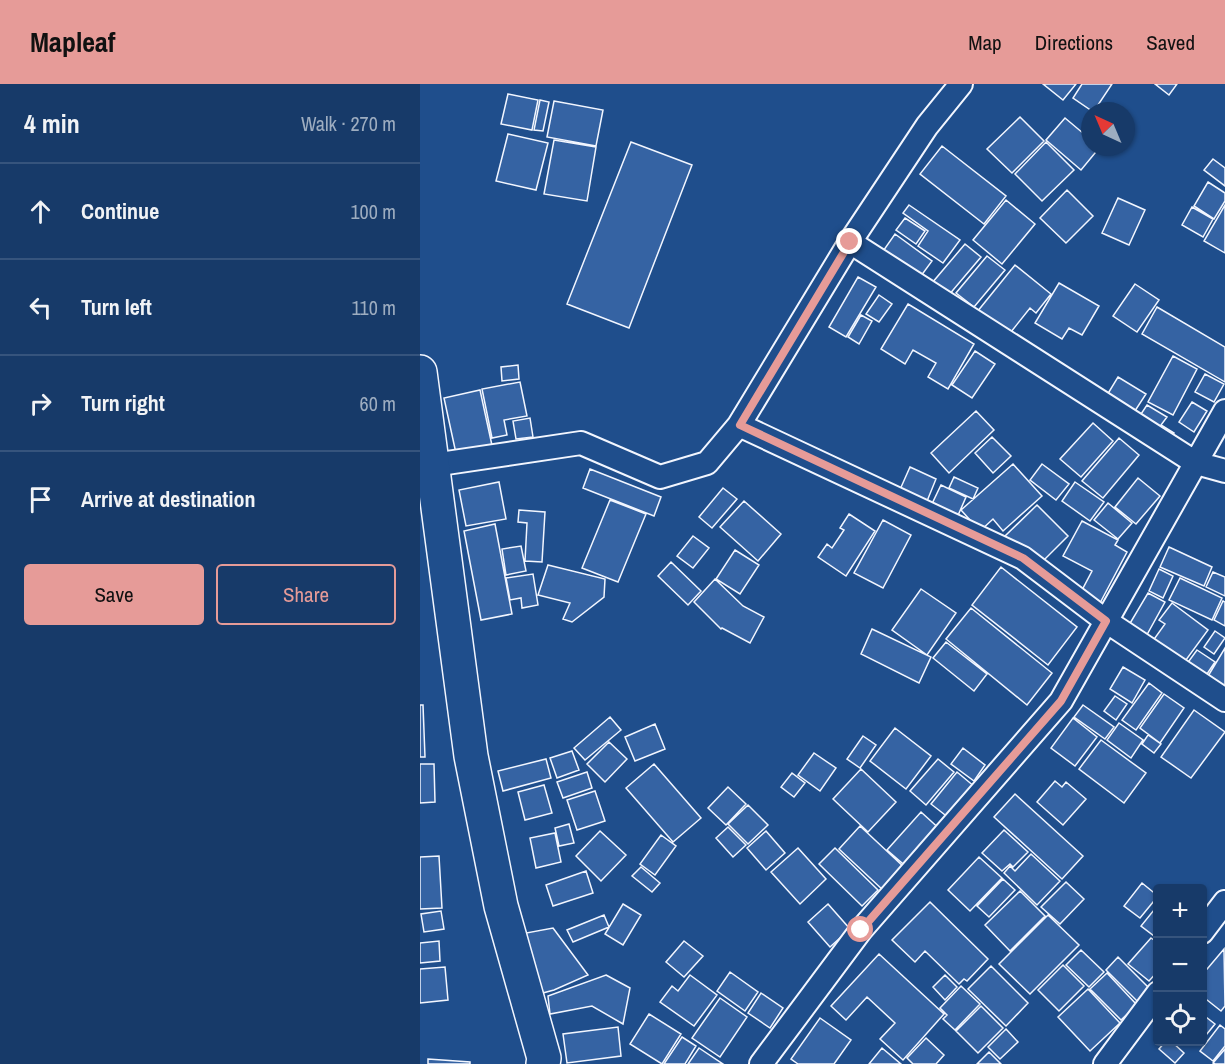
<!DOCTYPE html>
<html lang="en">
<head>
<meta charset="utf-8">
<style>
	:root { --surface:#173a69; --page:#244571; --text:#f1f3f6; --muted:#9eadc0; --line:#36547d; --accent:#e69b98 }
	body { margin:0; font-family:"Archivo Narrow",sans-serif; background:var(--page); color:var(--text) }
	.controls { position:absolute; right:18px; bottom:18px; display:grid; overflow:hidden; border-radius:6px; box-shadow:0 2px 4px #0004 }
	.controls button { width:54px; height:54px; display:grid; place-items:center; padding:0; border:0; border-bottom:2px solid var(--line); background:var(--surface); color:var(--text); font:30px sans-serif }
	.compass { position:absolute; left:661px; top:18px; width:54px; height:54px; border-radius:50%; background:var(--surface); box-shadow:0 2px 4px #0004; rotate:316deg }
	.stop { position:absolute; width:18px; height:18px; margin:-14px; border:4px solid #e69b98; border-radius:50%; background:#fff }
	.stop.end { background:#e69b98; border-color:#fff; box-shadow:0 2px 6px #0008 }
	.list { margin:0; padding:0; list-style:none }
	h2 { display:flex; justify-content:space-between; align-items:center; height:78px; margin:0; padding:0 24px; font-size:26px }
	h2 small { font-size:20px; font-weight:400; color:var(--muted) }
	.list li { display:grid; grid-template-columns:39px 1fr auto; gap:18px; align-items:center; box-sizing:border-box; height:96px; padding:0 24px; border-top:2px solid var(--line) }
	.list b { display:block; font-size:22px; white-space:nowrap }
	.list em { font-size:20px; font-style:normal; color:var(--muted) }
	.actions { display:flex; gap:12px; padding:18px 24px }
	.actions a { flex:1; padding:14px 0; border:2px solid var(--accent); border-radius:6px; text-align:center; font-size:21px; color:var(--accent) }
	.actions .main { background:var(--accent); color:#111 }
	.icon { flex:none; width:33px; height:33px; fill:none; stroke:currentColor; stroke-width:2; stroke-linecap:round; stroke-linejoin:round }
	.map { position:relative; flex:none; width:805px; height:980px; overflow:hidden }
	header { display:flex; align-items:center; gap:36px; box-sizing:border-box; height:84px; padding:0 30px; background:var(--accent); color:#111 }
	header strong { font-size:28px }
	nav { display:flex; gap:33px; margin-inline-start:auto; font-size:21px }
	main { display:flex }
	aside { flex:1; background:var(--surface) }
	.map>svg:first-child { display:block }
</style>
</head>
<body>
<header>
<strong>Mapleaf</strong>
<nav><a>Map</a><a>Directions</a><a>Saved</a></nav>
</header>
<main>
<aside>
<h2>4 min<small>Walk · 270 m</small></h2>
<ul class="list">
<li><svg class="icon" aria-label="ahead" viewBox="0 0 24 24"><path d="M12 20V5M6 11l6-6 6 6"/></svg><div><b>Continue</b></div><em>100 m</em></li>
<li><svg class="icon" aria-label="left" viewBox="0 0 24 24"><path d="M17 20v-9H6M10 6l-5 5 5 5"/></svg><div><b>Turn left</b></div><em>110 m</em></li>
<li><svg class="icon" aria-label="right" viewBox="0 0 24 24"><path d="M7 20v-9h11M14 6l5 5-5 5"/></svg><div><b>Turn right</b></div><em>60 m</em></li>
<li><svg class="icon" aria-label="arrive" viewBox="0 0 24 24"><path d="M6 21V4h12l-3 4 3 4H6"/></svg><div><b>Arrive at destination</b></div></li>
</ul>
<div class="actions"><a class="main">Save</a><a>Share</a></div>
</aside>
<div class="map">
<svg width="805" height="980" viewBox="0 0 805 980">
	<rect width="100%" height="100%" fill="#1f4e8c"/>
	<path fill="#3563a3" stroke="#f2f6ff" stroke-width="1.5" d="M623,0H656L643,16Z
		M662,0H692L674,27H672L653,14Z
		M735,0H757L749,11Z
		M88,10L118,16L112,46L81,40Z
		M120,16L129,18L123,47L114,46Z
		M134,17L183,26L176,62L127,53Z
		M600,33L624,57L592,89L567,65Z
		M645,34L670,55V63H680L661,86L626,56Z
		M88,50L128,59L116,106L76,97Z
		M134,56L176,63L167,117L124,110Z
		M211,58L272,81L209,244L147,220Z
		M626,58L654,86L622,117L595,90Z
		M522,62L586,112L564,140L500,90Z
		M793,75L805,84V102L784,86Z
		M788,98L805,109V117L794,135L774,122Z
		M647,106L673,132L646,159L620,134Z
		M698,114L725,126L709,161L682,149Z
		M586,116L615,140L582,180L553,156Z
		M489,121L540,156L523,179L498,162L508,147L483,129Z
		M805,121V169L784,157Z
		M772,123L793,135L783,153L762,141Z
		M485,134L505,147L496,160L476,146Z
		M475,150L512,177L498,196L461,170Z
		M545,160L561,173L528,212L512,199Z
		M567,172L585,186L554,223L536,209Z
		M595,181L631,210L616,229L610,224L587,253L557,228Z
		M438,193L456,203L426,253L409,243Z
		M639,199L679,222L662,251L649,244L642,255L615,239Z
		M715,200L739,216L717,248L693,232Z
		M459,211L472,220L459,238L446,230Z
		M488,220L554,260L528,305L508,293L516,279L493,266L485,280L461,265Z
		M737,223L805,263V298L722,250Z
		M441,231L452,237L439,260L428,253Z
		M555,267L575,280L552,314L532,301Z
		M753,272L777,285L753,331L728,318Z
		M98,281L99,295L82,297L81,283Z
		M785,290L804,300L794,318L775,308Z
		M698,293L726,310L711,333L684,316Z
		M100,298L107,332L84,336L87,351L72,354L62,305Z
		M60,306L73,366L37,374L24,314Z
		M772,318L787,327L774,348L759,338Z
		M727,321L747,333L741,341L754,349L749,357L717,336Z
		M556,327L574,346L529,389L511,369Z
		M110,334L113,353L96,355L93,337Z
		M673,339L693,357L661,393L640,375Z
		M572,353L591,372L573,389L555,369Z
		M699,354L719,371L683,414L662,397Z
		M593,380L622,412L583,447L573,435L560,447L541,426Z
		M622,380L649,400L636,416L610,396Z
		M490,383L516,395L505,422L478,410Z
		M170,385L241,413L234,432L163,404Z
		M534,393L558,404L553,415L529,404Z
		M718,394L740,412L716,440L695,423Z
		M79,398L86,435L46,442L39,406Z
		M655,398L684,418L670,437L642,417Z
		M521,401L546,413L536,436L510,424Z
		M303,404L317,415L292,444L279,433Z
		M190,416L226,430L198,498L162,484Z
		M324,417L361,450L338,477L300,443Z
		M688,419L712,439L698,455L674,436Z
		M617,421L648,452L620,480L607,475L585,452Z
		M99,426L125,428L122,478L105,477L107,439L98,438Z
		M429,430L455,447L426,492L398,473L407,460L412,464L424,446L420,444Z
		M463,436L491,451L463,504L434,489Z
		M662,437L698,456L695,461L707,468L680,519L661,508L672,487L643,472Z
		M75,440L92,530L61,536L44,447Z
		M273,452L289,464L273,484L257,472Z
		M101,462L106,487L86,491L82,465Z
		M749,463L792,483L784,502L740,483Z
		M315,466L339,481L320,510L296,495Z
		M251,478L281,507L268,521L238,492Z
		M128,481L185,495L184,513L152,538L143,535L150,519L118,511Z
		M581,483L657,543L628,581L552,521Z
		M739,485L753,492L743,514L729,507Z
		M793,488L805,493V512L786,503Z
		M113,490L118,521L102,524L101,514L90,516L86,494Z
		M760,494L802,514L792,536L749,516Z
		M295,495L323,522L344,533L330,559L302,544L301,545L274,518Z
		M501,505L536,529L507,571L472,546Z
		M728,509L745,518L724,556L706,546Z
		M803,517L805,518V542L794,536Z
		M752,519L788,546L763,580L732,558L745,540L739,536Z
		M551,524L632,589L607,621L526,555Z
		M452,545L511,573L499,599L441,570Z
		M795,547L805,554L794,570L784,563Z
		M526,558L567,590L554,607L513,574Z
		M805,564V609L785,597Z
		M777,566L795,578L785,593L766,581Z
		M703,583L725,596L712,619L690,605Z
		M729,599L742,609L716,646L702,636Z
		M744,610L764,624L740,659L720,644Z
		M695,612L707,620L696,636L684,627Z
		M0,621H3L5,673H0Z
		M663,621L694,643L685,655L654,633Z
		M774,626L805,648L771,694L741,673Z
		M190,633L201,646L165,676L154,664Z
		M653,634L677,653L655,682L631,664Z
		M699,639L723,656L711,674L687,656Z
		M235,640L245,665L215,677L205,653Z
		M475,644L511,672L486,705L450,677Z
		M728,651L741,660L734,669L722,660Z
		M443,652L456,661L440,684L427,675Z
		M681,656L726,689L704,719L659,685Z
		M189,658L207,675L185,698L167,680Z
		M543,664L565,681L554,697L531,680Z
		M152,667L159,686L137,694L130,674Z
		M394,669L416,684L400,707L378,691Z
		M126,675L131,694L83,707L78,687Z
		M518,675L534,688L506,721L490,707Z
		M0,680H14L15,718L0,719Z
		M234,680L281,734L253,758L206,704Z
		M441,685L476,718L448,748L413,715Z
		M167,688L172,704L143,714L137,698Z
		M537,688L555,703L529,734L511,720Z
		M372,689L385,699L374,713L361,703Z
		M635,697L642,703L646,698L666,715L643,741L617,718Z
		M124,701L132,729L105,736L98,708Z
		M308,703L326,720L306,741L288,724Z
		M175,707L185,737L157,746L147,716Z
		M595,710L663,772L642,795L574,733Z
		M328,721L348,741L328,760L308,740Z
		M501,728L523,748L489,785L467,766Z
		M149,740L154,759L139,762L135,744Z
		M440,742L486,785L465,808L419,765Z
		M308,743L326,761L313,773L296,754Z
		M584,746L608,768L593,783L590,780L582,787L562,769Z
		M180,747L206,771L181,797L156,772Z
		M346,747L365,769L346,786L327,764Z
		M135,749L141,778L116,784L110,754Z
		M241,751L256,762L235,791L220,780Z
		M378,764L406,795L380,820L351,788Z
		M415,764L458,806L442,822L399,780Z
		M611,770L640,797L617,821L584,789L590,782L595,787Z
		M19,772L22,824L0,825V773Z
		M559,773L582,794L550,827L528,806Z
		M221,783L240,799L232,808L212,792Z
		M166,787L173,809L133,822L126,801Z
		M583,795L595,806L569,833L557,822Z
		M646,798L664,815L640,840L621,823Z
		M722,799L738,812L720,834L704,822Z
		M600,807L625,832L590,867L565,841Z
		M510,818L568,875L547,897L544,895L539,900L505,867L495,878L472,856Z
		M203,820L221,831L203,861L185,850Z
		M408,820L430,845L410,863L388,838Z
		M738,821V855L721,842Z
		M21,827L24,845L4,848L1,830Z
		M184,831L189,843L153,858L147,846Z
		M628,831L659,861L610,910L579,880Z
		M133,844L168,891L134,906L119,910L106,849Z
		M731,854L738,859V887L729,897L708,880Z
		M19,857L20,877L0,879V859Z
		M264,857L283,872L264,893L246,878Z
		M804,865L805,922L801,927L782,912V891Z
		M661,866L684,888L669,903L646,881Z
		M459,870L524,930L483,976L460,955L475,939L447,913L426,936L411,922Z
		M698,873L732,907L720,920L686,886Z
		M643,881L664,902L639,927L618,906Z
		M571,882L608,919L586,942L548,905Z
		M25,883L28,916L0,919V885Z
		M310,888L338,908L325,927L297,907Z
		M687,889L717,921L701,936L670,905Z
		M186,891L210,904L203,940L172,922L130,930L128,912Z
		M270,891L297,911L274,942L240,918L252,902L258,907Z
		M525,891L537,903L525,916L513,903Z
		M541,902L560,920L535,946L523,935L527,931L520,924Z
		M668,905L700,939L670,967L638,933Z
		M341,909L363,924L350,944L328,929Z
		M300,914L327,933L300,973L272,954Z
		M561,922L583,944L558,969L536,947Z
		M229,930L261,950L242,980L210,960Z
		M782,930L795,940L782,956Z
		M400,934L431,956L414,980H378L371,975Z
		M800,941L805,945V962L793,977L780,967Z
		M198,943L201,972L147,979L143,950Z
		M586,945L598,958L580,975L568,963Z
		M262,953L276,962L265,980H244Z
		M506,954L524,971L516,980H493L487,974Z
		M745,958H752L764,969L755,979L739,965Z
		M279,964L303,980H268Z
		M462,964L481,980H449Z
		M805,965V980H795L793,979Z
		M569,968L581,980H557Z
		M8,975L50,978V980H8Z"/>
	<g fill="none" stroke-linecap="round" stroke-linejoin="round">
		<defs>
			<path id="street" d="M430,158L776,379L805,387
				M319,341L603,474L686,537L805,616
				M13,381L161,359L240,393L287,379L319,341L430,158L507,42L541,0
				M782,848L805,818
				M341,980L441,846L641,617L805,327
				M685,980L738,909"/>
			<path id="highway" d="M0,288L51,672L81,822L124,974L123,980"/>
		</defs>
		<use href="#street" stroke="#f2f6ff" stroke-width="26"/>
		<use href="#highway" stroke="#f2f6ff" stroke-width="36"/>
		<use href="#street" stroke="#1f4e8c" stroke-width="22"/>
		<use href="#highway" stroke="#1f4e8c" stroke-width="33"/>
	</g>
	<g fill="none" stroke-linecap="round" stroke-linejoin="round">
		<path stroke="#e69b98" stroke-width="8" d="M430,158L320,341L603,474L686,537L641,617L441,846"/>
	</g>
</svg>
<div class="controls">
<button>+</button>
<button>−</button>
<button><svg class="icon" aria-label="locate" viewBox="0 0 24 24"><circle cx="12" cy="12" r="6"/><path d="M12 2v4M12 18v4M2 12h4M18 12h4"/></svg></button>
</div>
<svg class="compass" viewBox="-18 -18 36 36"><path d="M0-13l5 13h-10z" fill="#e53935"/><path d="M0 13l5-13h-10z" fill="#9eadc0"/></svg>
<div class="stop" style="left:441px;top:846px"></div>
<div class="stop end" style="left:430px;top:158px"></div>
</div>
</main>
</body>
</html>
